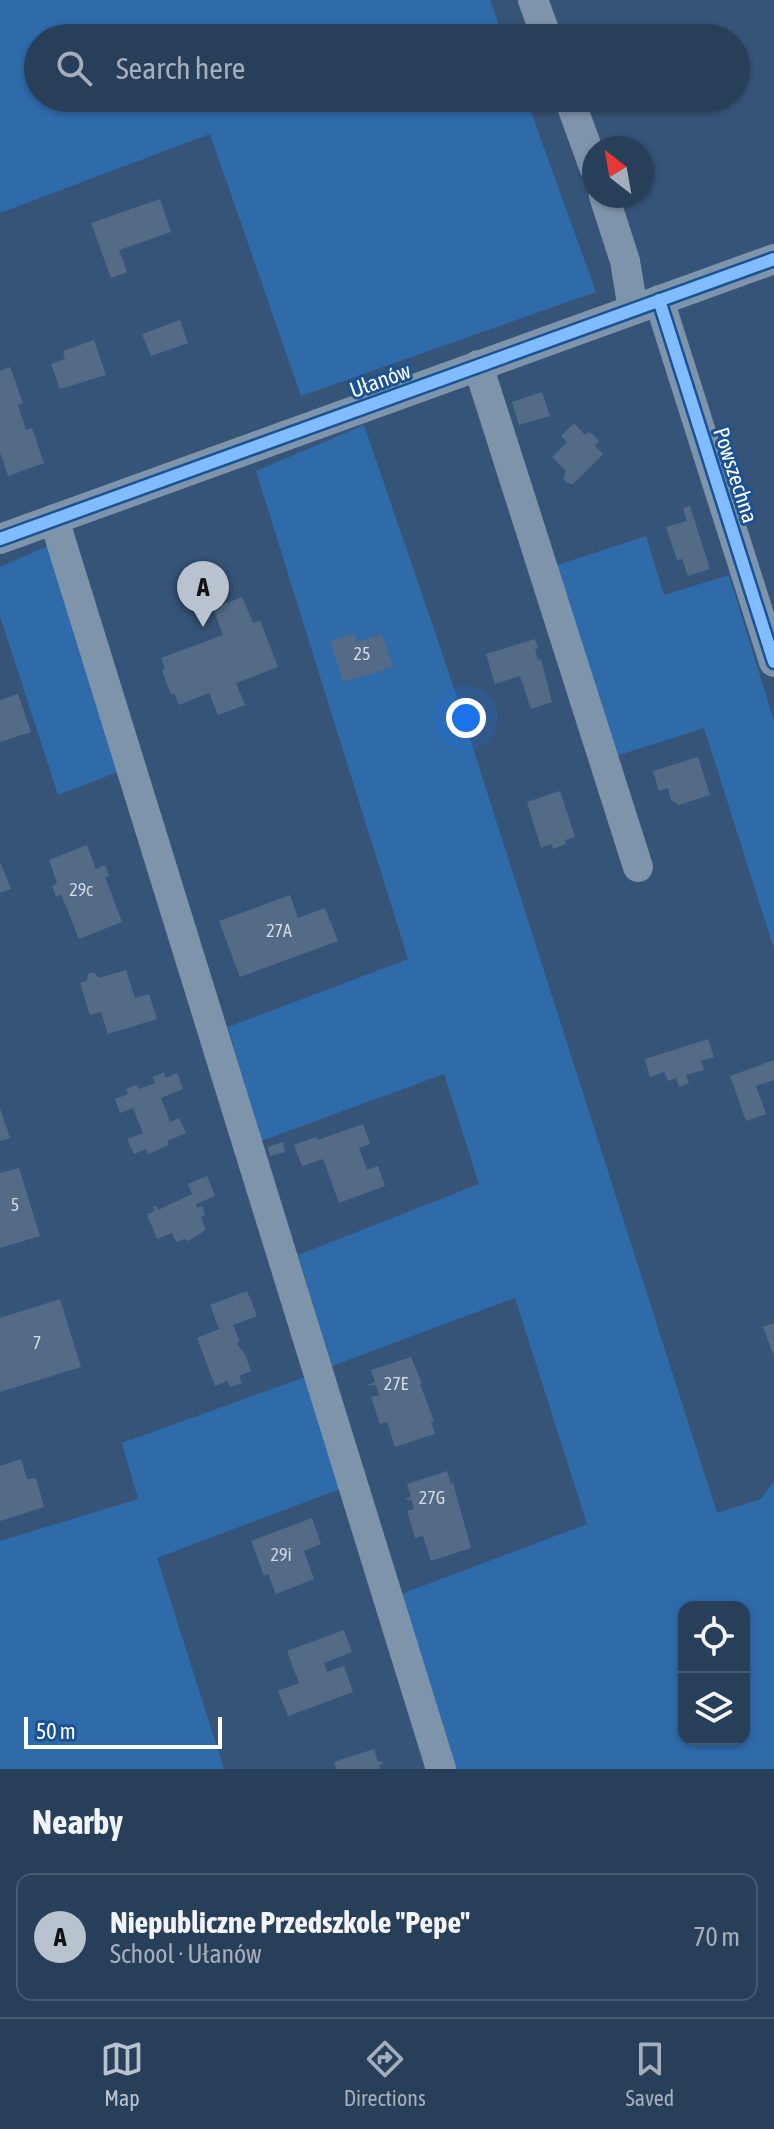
<!DOCTYPE html>
<html lang="en">
<head>
<meta charset="utf-8">
<style>
	:root { --surface:#283f5a; --page:#344a63; --text:#f1f3f6; --muted:#a5afbb; --line:#445870; --accent:#b9c3d0 }
	body { margin:0; font-family:"Asap Condensed",sans-serif; background:var(--page); color:var(--text) }
	.controls { position:absolute; right:24px; bottom:24px; display:grid; overflow:hidden; border-radius:16px; box-shadow:0 2px 6px #0004 }
	.controls button { width:72px; height:72px; display:grid; place-items:center; padding:0; border:0; border-bottom:2px solid var(--line); background:var(--surface); color:var(--text); font:40px sans-serif }
	.compass { position:absolute; left:582px; top:136px; width:72px; height:72px; border-radius:50%; background:var(--surface); box-shadow:0 2px 6px #0004; rotate:329deg }
	.scale { position:absolute; left:24px; bottom:20px; width:198px; box-sizing:border-box; padding-left:8px; border:4px solid #fff; border-top:0; font-size:22px; line-height:28px; white-space:nowrap; color:#fff; -webkit-text-stroke:6px #1b5293; paint-order:stroke }
	.you { position:absolute; left:466px; top:718px; width:28px; height:28px; margin:-20px; border:6px solid #fff; border-radius:50%; background:#1a73e8; box-shadow:0 0 0 12px #1a73e833 }
	.badge { display:grid; place-items:center; width:52px; height:52px; border-radius:50%; background:var(--accent); color:#111; font-size:26px; font-weight:700 }
	.pin { position:absolute; translate:-50% -66px; filter:drop-shadow(0 2px 4px #0008) }
	.pin::after { content:''; position:absolute; top:42px; width:28px; height:24px; background:inherit; clip-path:polygon(0 0,100% 0,50% 100%) }
	.list { margin:0; padding:0; list-style:none }
	h2 { display:flex; justify-content:space-between; align-items:center; height:104px; margin:0; padding:0 32px; font-size:34px }
	h2 small { font-size:26px; font-weight:400; color:var(--muted) }
	.list li { display:grid; grid-template-columns:52px 1fr auto; gap:24px; align-items:center; box-sizing:border-box; height:128px; margin:0 16px 16px; padding:0 16px; border:2px solid var(--line); border-radius:16px }
	.list b { display:block; font-size:30px; white-space:nowrap }
	.list p { margin:0; font-size:26px; white-space:nowrap; color:var(--muted) }
	.list em { font-size:26px; font-style:normal; color:var(--muted) }
	.icon { flex:none; width:44px; height:44px; fill:none; stroke:currentColor; stroke-width:2; stroke-linecap:round; stroke-linejoin:round }
	.map { position:relative; flex:none; width:774px; height:1769px; overflow:hidden }
	.search { position:absolute; background:var(--surface); box-shadow:0 2px 6px #0004; left:24px; right:24px; top:24px; height:88px; display:flex; align-items:center; gap:20px; box-sizing:border-box; padding:0 28px; border-radius:44px; color:var(--muted); font-size:30px }
	.sheet { height:248px; background:var(--surface) }
	nav { display:flex; justify-content:space-around; align-items:center; box-sizing:border-box; height:112px; border-top:2px solid var(--line); background:var(--surface); font-size:22px; color:var(--muted) }
	nav a { display:grid; justify-items:center; gap:4px }
	nav .on { color:var(--accent) }
	.map>svg:first-child { display:block }
</style>
</head>
<body>
<div class="map">
<svg width="774" height="1769" viewBox="0 0 774 1769">
	<rect width="100%" height="100%" fill="#365478"/>
	<path fill="#2f6aa9" fill-rule="evenodd" d="M0,0H490L504,38H38V98H526L596,292L301,396L210,134L0,213Z
		M364,425L450,676L717,1513L761,1499L774,1481V1769H456L401,1594L587,1524L515,1298L332,1366L298,1255L479,1184L444,1074L261,1141L228,1027L408,959L256,471ZM684,1607H744V1739H684Z
		M646,536L664,595L729,575L774,721V949L704,728L616,756L557,565Z
		M48,546L118,772L58,795L0,616V567Z
		M305,1377L340,1489L157,1558L224,1769H0V1541L138,1499L122,1443Z"/>
	<path fill="#536b87" d="M160,199L171,232L119,250L127,272L111,278L91,223Z
		M180,320L188,343L151,356L142,334Z
		M94,340L106,375L60,389L51,364L65,359L63,351Z
		M10,367L23,403L18,405L26,430L32,428L44,463L8,476L0,452V371Z
		M542,392L550,416L519,425L512,402Z
		M574,423L585,435L589,431L599,441L595,446L603,454L573,484L567,483L563,479L566,471L552,457L567,442L561,436Z
		M690,506L710,569L688,576L682,559L677,560L666,527L687,521L683,508Z
		M242,597L253,623L260,620L278,667L236,683L245,705L218,715L209,693L179,705L174,693L171,695L162,670L165,669L161,658L223,635L213,608Z
		M355,633L357,642L382,634L393,667L343,682L330,641Z
		M535,639L538,648L535,649L538,660L541,659L552,702L531,709L520,676L495,684L486,654Z
		M18,694L31,732L0,742V700Z
		M698,757L710,795L679,805L671,800L668,788L659,791L653,771Z
		M560,791L575,837L565,840L566,844L553,849L551,844L541,848L527,802Z
		M87,845L96,869L105,865L109,876L105,877L122,922L79,939L61,894L56,897L52,886L57,883L49,860Z
		M0,862L11,889L0,893Z
		M290,895L298,918L325,908L338,941L240,977L219,921Z
		M126,970L135,998L149,994L157,1019L108,1034L101,1012L90,1015L80,983L87,981L88,974L94,972L99,978Z
		M708,1039L714,1057L701,1061L704,1070L686,1075L689,1083L679,1087L676,1078L668,1081L664,1072L650,1077L645,1059Z
		M774,1060V1080L756,1086L766,1114L746,1121L730,1076Z
		M164,1072L166,1078L177,1073L183,1089L161,1098L170,1122L179,1118L186,1133L167,1141L169,1145L148,1154L146,1149L134,1154L127,1139L143,1133L133,1108L120,1113L115,1099L128,1094L126,1089L137,1085L139,1089L155,1083L153,1077Z
		M0,1108L10,1138L0,1141Z
		M363,1124L370,1144L359,1148L367,1170L378,1166L385,1186L339,1203L323,1159L302,1166L294,1145L316,1137L318,1140Z
		M283,1142L285,1152L270,1156L268,1147Z
		M19,1168L40,1236L0,1248V1173Z
		M207,1176L215,1196L196,1204L197,1208L202,1206L205,1215L201,1217L206,1230L188,1241L184,1239L176,1242L172,1233L157,1239L147,1214L155,1211L153,1207L156,1206L158,1210L192,1194L188,1184Z
		M247,1291L257,1316L233,1325L239,1340L238,1345L245,1354L251,1371L239,1376L242,1383L230,1387L227,1381L215,1386L197,1338L219,1329L210,1305Z
		M60,1299L81,1367L0,1392V1318Z
		M774,1323V1357L763,1327Z
		M411,1357L422,1383L420,1384L434,1421L431,1422L435,1434L395,1447L387,1422L380,1424L371,1397L379,1395L376,1385L366,1386L375,1382L371,1370Z
		M21,1459L27,1479L36,1478L44,1507L0,1521V1466Z
		M447,1471L451,1484L453,1483L471,1548L431,1561L423,1536L415,1538L407,1511L414,1509L411,1499L408,1501L406,1498L411,1497L407,1484Z
		M312,1518L321,1544L304,1551L314,1579L276,1594L268,1574L264,1576L251,1541Z
		M344,1630L352,1652L324,1663L327,1672L344,1666L353,1692L288,1716L278,1691L299,1683L287,1651Z
		M374,1749L378,1762L382,1761L383,1764L379,1765L380,1769H336L334,1762Z"/>
	<g fill="none" stroke-linecap="round" stroke-linejoin="round">
		<path stroke="#7e94ab" stroke-width="30" d="M533,0L547,38
			M569,98L594,167
			M604,196L625,261L633,309
			M659,300L774,662
			M478,365L638,867
			M54,519L441,1769
			M0,539L774,259"/>
		<defs>
			<path id="cycleway" d="M659,300L774,662
				M0,539L774,259"/>
		</defs>
		<use href="#cycleway" stroke="#1b5293" stroke-width="17"/>
		<use href="#cycleway" stroke="#80bcff" stroke-width="12"/>
	</g>
	<g text-anchor="middle" stroke-width="6" stroke-linejoin="round" paint-order="stroke">
		<g font-size="18" fill="#d4dae1">
			<text x="362" y="660">25</text>
			<text x="81" y="896">29c</text>
			<text x="279" y="937">27A</text>
			<text x="15" y="1211">5</text>
			<text x="37" y="1349">7</text>
			<text x="396" y="1390">27E</text>
			<text x="432" y="1504">27G</text>
			<text x="281" y="1561">29i</text>
		</g>
		<g font-size="22" fill="#fff" stroke="#1b5293">
			<text transform="translate(380 380) rotate(-20)" y="8">Ułanów</text>
			<text transform="translate(736 475) rotate(72)" y="8">Powszechna</text>
		</g>
	</g>
</svg>
<div class="controls">
<button><svg class="icon" aria-label="locate" viewBox="0 0 24 24"><circle cx="12" cy="12" r="6"/><path d="M12 2v4M12 18v4M2 12h4M18 12h4"/></svg></button>
<button><svg class="icon" aria-label="layers" viewBox="0 0 24 24"><path d="M12 4l9 5-9 5-9-5zM3 14l9 5 9-5"/></svg></button>
</div>
<svg class="compass" viewBox="-18 -18 36 36"><path d="M0-13l5 13h-10z" fill="#e53935"/><path d="M0 13l5-13h-10z" fill="#a5afbb"/></svg>
<div class="scale">50 m</div>
<div class="you"></div>
<div class="pin badge" style="left:203px;top:627px">A</div>
<div class="search"><svg class="icon" aria-label="search" viewBox="0 0 24 24"><circle cx="10" cy="10" r="6"/><path d="M15 15l6 6"/></svg>Search here</div>
</div>
<section class="sheet">
<h2>Nearby<small></small></h2>
<ul class="list">
<li><span class="badge">A</span><div><b>Niepubliczne Przedszkole &quot;Pepe&quot;</b><p>School · Ułanów</p></div><em>70 m</em></li>
</ul>
</section>
<nav>
<a class="on"><svg class="icon" aria-label="map" viewBox="0 0 24 24"><path d="M3 6l6-2 6 2 6-2v14l-6 2-6-2-6 2zM9 4v14M15 6v14"/></svg>Map</a>
<a><svg class="icon" aria-label="directions" viewBox="0 0 24 24"><path d="M12 3l9 9-9 9-9-9zM9 14v-3h6M13 9l2 2-2 2"/></svg>Directions</a>
<a><svg class="icon" aria-label="saved" viewBox="0 0 24 24"><path d="M7 4h10v16l-5-4-5 4z"/></svg>Saved</a>
</nav>
</body>
</html>
